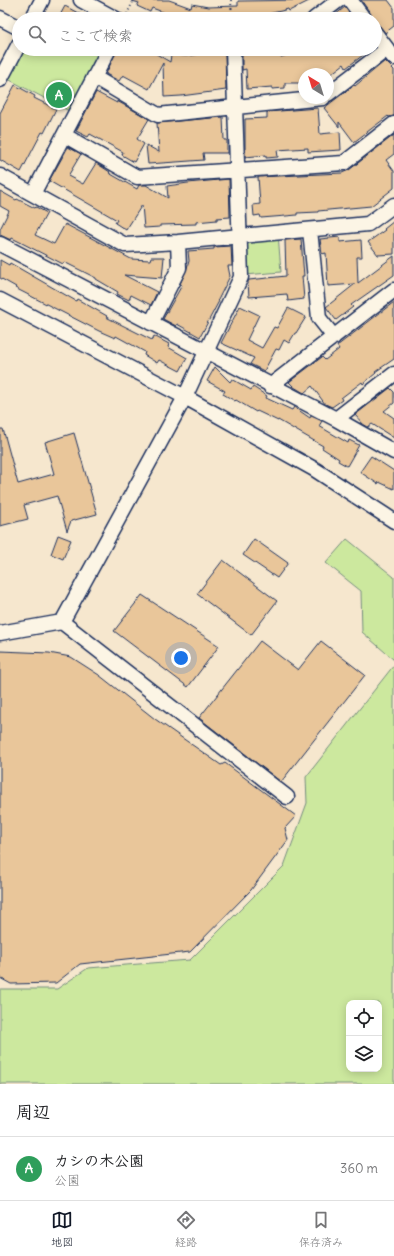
<!DOCTYPE html>
<html lang="ja">
<head>
<meta charset="utf-8">
<style>
	:root { --surface:#fff; --page:#f6f6f6; --text:#202124; --muted:#757577; --line:#e0e0e0; --accent:#111827 }
	body { margin:0; font-family:Delius,"Klee One",sans-serif; background:var(--page); color:var(--text) }
	.controls { position:absolute; right:12px; bottom:12px; display:grid; overflow:hidden; border-radius:8px; box-shadow:0 2px 10px #0003 }
	.controls button { width:36px; height:36px; display:grid; place-items:center; padding:0; border:0; border-bottom:1px solid var(--line); background:var(--surface); color:var(--text); font:20px sans-serif }
	.compass { position:absolute; left:298px; top:68px; width:36px; height:36px; border-radius:50%; background:var(--surface); box-shadow:0 2px 10px #0003; rotate:322deg }
	.you { position:absolute; left:181px; top:658px; width:14px; height:14px; margin:-10px; border:3px solid #fff; border-radius:50%; background:#1a73e8; box-shadow:0 0 0 6px #1a73e833 }
	.badge { display:grid; place-items:center; width:26px; height:26px; border-radius:50%; background:var(--accent); color:#fff; font-size:13px; font-weight:700 }
	.pin { position:absolute; translate:-50% -50%; border:2px solid #fff; box-shadow:0 1px 4px #0006 }
	.list { margin:0; padding:0; list-style:none }
	h2 { display:flex; justify-content:space-between; align-items:center; height:52px; margin:0; padding:0 16px; font-size:17px }
	h2 small { font-size:13px; font-weight:400; color:var(--muted) }
	.list li { display:grid; grid-template-columns:26px 1fr auto; gap:12px; align-items:center; box-sizing:border-box; height:64px; padding:0 16px; border-top:1px solid var(--line) }
	.list b { display:block; font-size:15px; white-space:nowrap }
	.list p { margin:0; font-size:13px; white-space:nowrap; color:var(--muted) }
	.list em { font-size:13px; font-style:normal; color:var(--muted) }
	.icon { flex:none; width:22px; height:22px; fill:none; stroke:currentColor; stroke-width:2; stroke-linecap:round; stroke-linejoin:round }
	.map { position:relative; flex:none; width:394px; height:1084px; overflow:hidden }
	.search { position:absolute; background:var(--surface); box-shadow:0 2px 10px #0003; left:12px; right:12px; top:12px; height:44px; display:flex; align-items:center; gap:10px; box-sizing:border-box; padding:0 14px; border-radius:22px; color:var(--muted); font-size:15px }
	.sheet { height:116px; background:var(--surface) }
	nav { display:flex; justify-content:space-around; align-items:center; box-sizing:border-box; height:56px; border-top:1px solid var(--line); background:var(--surface); font-size:11px; color:var(--muted) }
	nav a { display:grid; justify-items:center; gap:2px }
	nav .on { color:var(--accent) }
	.map>svg:first-child { display:block }
</style>
</head>
<body>
<div class="map">
<svg width="394" height="1084" viewBox="0 0 394 1084">
	<rect width="100%" height="100%" fill="#f6e7ce"/>
	<filter id="ink" filterUnits="userSpaceOnUse"><feTurbulence type="fractalNoise" baseFrequency=".025" numOctaves="2"/><feDisplacementMap in="SourceGraphic" scale="8" xChannelSelector="R" yChannelSelector="G"/><feConvolveMatrix kernelMatrix="1 2 1 2 8 2 1 2 1" color-interpolation-filters="sRGB"/></filter>
	<g filter="url(#ink)">
		<path fill="#cce89e" stroke="#748c7e" fill-rule="evenodd" d="M21,49H95L102,53L71,112L6,78Z
			M278,233L281,272L245,275L239,237Z
			M347,539L394,577V660L362,632L361,591L326,563Z
			M394,665V1084H0V989H57L88,968L190,960L284,866L307,803L306,777ZM349,1003H379V1069H349Z"/>
		<path fill="#e9c69a" stroke="#1b2f5e" d="M132,0H169L191,8L192,4L208,7L238,6V1L311,0L289,11L288,9L281,11L254,17V19H213L180,14L179,18L152,8L150,12L137,6L139,3L132,1Z
			M361,0H388L394,8V26L385,33L379,25H375V19H372L371,14Z
			M65,6L89,19H58Z
			M345,7L353,19H330Z
			M117,49H148L170,62L171,55L186,56L225,51L226,90L181,96L164,97L163,63L149,89L123,75L119,81L106,74Z
			M242,49H281V57L307,49H371L346,68L344,64L331,74H304V83H285V88L272,89V87L247,89L246,69L242,70Z
			M385,61L394,70V116L389,117L388,116L354,142L339,122V127L324,108L354,85L355,86Z
			M15,85L35,96L34,98L56,109L44,133L42,132L21,172L0,160V113Z
			M96,92L117,103V101L149,119L137,139L144,144L134,162L122,155L123,152L90,134L88,137L76,131Z
			M318,108L320,134L340,132L341,150L308,152V148L277,150L278,157L266,158V155L245,157V119L267,118V112Z
			M223,117L224,140H227V153H203L204,160L148,164L146,145L159,152L157,123Z
			M394,135V154L386,160L394,171V188L371,206L318,211V212L297,213V215L286,216L261,218L260,215L254,216L253,205L260,204L258,177L342,173L349,170Z
			M68,147L81,154L68,176L83,184L96,163L110,172L109,173L137,189L139,185H146L168,198L167,186L188,183L229,179L230,217L217,218V220L196,222V224L160,225V227L144,228L142,205L126,230L115,223L117,220L49,181Z
			M0,191L16,200L17,199L35,208L36,207L47,213L35,235L54,244L65,224L131,259L150,260L151,257H164L162,278L124,275L157,292L151,305L131,295L129,300L117,294L118,292L96,279V278L64,262L63,264L12,238L11,240L0,235V229L9,211L0,206Z
			M394,221V254L378,255L368,242L385,230L384,229Z
			M340,237V242L361,240L362,257H357L358,283L394,256V275L351,305L353,307L336,320L326,307L355,284L328,286L326,253L322,254L320,239Z
			M301,239L304,276H302L304,299L288,301L287,294L249,297L248,282L249,280L286,276L285,240Z
			M231,246L232,266H228L230,276L218,300L219,301L200,337L177,324L176,326L163,319L182,285L180,284L187,268L189,261L188,251L214,249V247Z
			M0,260L9,265L10,263L76,301L77,299L107,316L106,317L152,340L154,336L169,344L168,347L187,358L180,371L159,360L157,363L144,355L145,352L116,336L115,338L99,331L15,288L16,287L0,278Z
			M394,302V359L375,372L376,373L363,384L362,382L341,398L342,400L332,407L325,404L312,386L304,393L294,387L289,382L322,357L325,360L339,349L337,346Z
			M240,306L259,315L247,340L262,348L274,327L277,328L288,308L306,317L296,333H295L289,343L284,340L279,350L276,349L264,371L250,364L254,358L221,343Z
			M215,367L230,382L232,379L251,390L253,387L267,396L266,398L292,410L294,407L310,418L311,416L322,421L319,426L348,443L349,440L359,445L347,466L338,461L339,459L322,448L323,446L278,420V421L257,411L256,412L236,400L235,401L223,394L225,391L207,381Z
			M390,388L394,392V403L384,411L394,418V438L372,424L368,427L363,424L355,415Z
			M0,429H3L18,484L54,474L45,442L74,433L97,514L71,521L67,531L57,496L24,505L28,519L0,526Z
			M371,456L394,471V489L379,482L378,484L360,472Z
			M58,535L71,540L63,559L51,554Z
			M254,539L288,563L277,578L243,555Z
			M223,560L277,601L251,635L197,594Z
			M142,595L219,646L188,687L114,631Z
			M260,641L298,670L321,641L365,675L281,782L199,718Z
			M0,651L49,653L71,657L99,675L155,719L221,765L225,763L296,816L285,828L288,840L251,890L190,952L80,964L56,983L11,984L0,978Z"/>
		<g fill="none" stroke-linecap="round" stroke-linejoin="round">
			<defs>
				<path id="minor" d="M81,0L116,19
					M350,0L364,19
					M0,18L19,28
					M32,19L42,0
					M314,19L339,0
					M375,33L394,58
					M94,77L158,115L323,98
					M0,80L19,44
					M328,94L387,49
					M64,135L137,177L344,163L394,124
					M0,176L125,245L178,242L368,224L394,205
					M33,194L109,49
					M310,230L319,318L334,337
					M0,244L336,419L394,452
					M0,300L185,397L314,469L394,521
					M151,323L179,268L178,242
					M270,386L394,290
					M336,419L394,374
					M62,622L287,797
					M0,633L62,622L185,397L241,277L233,49"/>
			</defs>
			<use href="#minor" stroke="#1b2f5e" stroke-width="17"/>
			<path stroke="#1b2f5e" stroke-width="2" stroke-dasharray="1 3" stroke-linecap="butt" d="M231,0L232,19
				M127,14L134,0"/>
			<use href="#minor" stroke="#fcf5e5" stroke-width="14"/>
		</g>
	</g>
</svg>
<div class="controls">
<button><svg class="icon" aria-label="locate" viewBox="0 0 24 24"><circle cx="12" cy="12" r="6"/><path d="M12 2v4M12 18v4M2 12h4M18 12h4"/></svg></button>
<button><svg class="icon" aria-label="layers" viewBox="0 0 24 24"><path d="M12 4l9 5-9 5-9-5zM3 14l9 5 9-5"/></svg></button>
</div>
<svg class="compass" viewBox="-18 -18 36 36"><path d="M0-13l5 13h-10z" fill="#e53935"/><path d="M0 13l5-13h-10z" fill="#757577"/></svg>
<div class="you"></div>
<div class="pin badge" style="left:59px;top:95px;background:#2e9e5b">A</div>
<div class="search"><svg class="icon" aria-label="search" viewBox="0 0 24 24"><circle cx="10" cy="10" r="6"/><path d="M15 15l6 6"/></svg>ここで検索</div>
</div>
<section class="sheet">
<h2>周辺<small></small></h2>
<ul class="list">
<li><span class="badge" style="background:#2e9e5b">A</span><div><b>カシの木公園</b><p>公園</p></div><em>360 m</em></li>
</ul>
</section>
<nav>
<a class="on"><svg class="icon" aria-label="map" viewBox="0 0 24 24"><path d="M3 6l6-2 6 2 6-2v14l-6 2-6-2-6 2zM9 4v14M15 6v14"/></svg>地図</a>
<a><svg class="icon" aria-label="directions" viewBox="0 0 24 24"><path d="M12 3l9 9-9 9-9-9zM9 14v-3h6M13 9l2 2-2 2"/></svg>経路</a>
<a><svg class="icon" aria-label="saved" viewBox="0 0 24 24"><path d="M7 4h10v16l-5-4-5 4z"/></svg>保存済み</a>
</nav>
</body>
</html>
